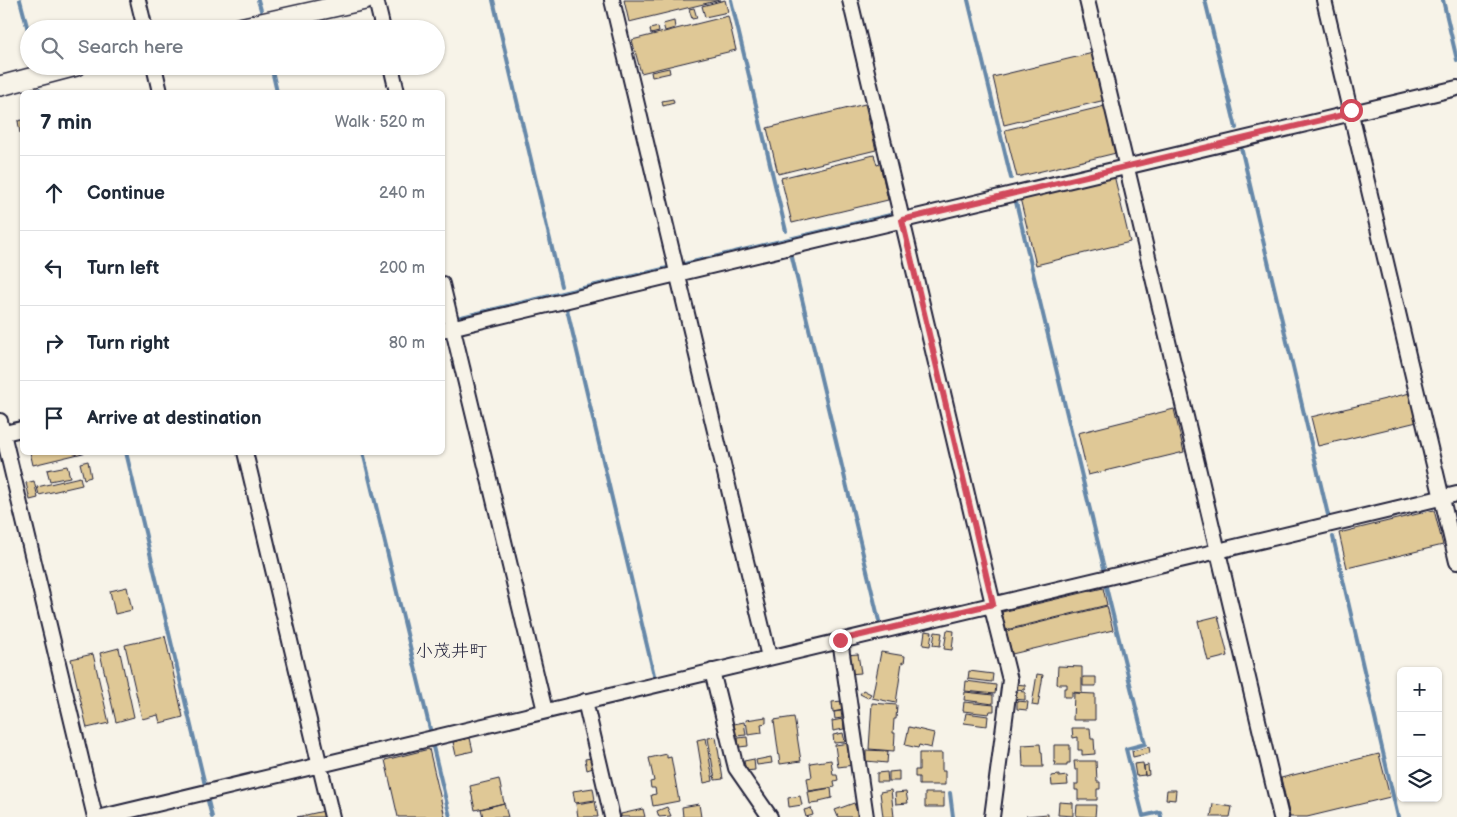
<!DOCTYPE html>
<html lang="en">
<head>
<meta charset="utf-8">
<style>
	:root { --surface:#fff; --page:#f6f6f7; --text:#1f2937; --muted:#747a83; --line:#e0e1e3 }
	body { margin:0; font-family:"Balsamiq Sans","Klee One",sans-serif; background:var(--page); color:var(--text) }
	.controls { position:absolute; right:15px; bottom:15px; display:grid; overflow:hidden; border-radius:8px; box-shadow:0 1px 4px #0004 }
	.controls button { width:45px; height:45px; display:grid; place-items:center; padding:0; border:0; border-bottom:1px solid var(--line); background:var(--surface); color:var(--text); font:25px sans-serif }
	.stop { position:absolute; width:15px; height:15px; margin:-11px; border:4px solid #d1495b; border-radius:50%; background:#fff }
	.stop.end { background:#d1495b; border-color:#fff; box-shadow:0 1px 5px #0008 }
	.list { margin:0; padding:0; list-style:none }
	h2 { display:flex; justify-content:space-between; align-items:center; height:65px; margin:0; padding:0 20px; font-size:21px }
	h2 small { font-size:16px; font-weight:400; color:var(--muted) }
	.list li { display:grid; grid-template-columns:32px 1fr auto; gap:15px; align-items:center; box-sizing:border-box; height:75px; padding:0 20px; border-top:1px solid var(--line) }
	.list b { display:block; font-size:19px; white-space:nowrap }
	.list em { font-size:16px; font-style:normal; color:var(--muted) }
	.icon { flex:none; width:28px; height:28px; fill:none; stroke:currentColor; stroke-width:2; stroke-linecap:round; stroke-linejoin:round }
	.map { position:relative; flex:none; width:1457px; height:817px; overflow:hidden }
	.search { position:absolute; background:var(--surface); box-shadow:0 1px 4px #0004; left:20px; top:20px; width:425px; height:55px; display:flex; align-items:center; gap:12px; box-sizing:border-box; padding:0 18px; border-radius:28px; color:var(--muted); font-size:19px }
	.panel { position:absolute; background:var(--surface); box-shadow:0 1px 4px #0004; left:20px; top:90px; width:425px; height:365px; border-radius:8px }
	.map>svg:first-child { display:block }
</style>
</head>
<body>
<div class="map">
<svg width="1457" height="817" viewBox="0 0 1457 817">
	<rect width="100%" height="100%" fill="#f7f3e8"/>
	<filter id="ink" filterUnits="userSpaceOnUse"><feTurbulence type="fractalNoise" baseFrequency=".02" numOctaves="2"/><feDisplacementMap in="SourceGraphic" scale="10" xChannelSelector="R" yChannelSelector="G"/><feConvolveMatrix kernelMatrix="1 2 1 2 8 2 1 2 1" color-interpolation-filters="sRGB"/></filter>
	<g filter="url(#ink)">
		<path fill="#93ccf2" stroke="#6688a9" d="M896,212L897,216L443,324L442,320Z"/>
		<g fill="none" stroke-linecap="round" stroke-linejoin="round">
			<path stroke="#6688a9" stroke-width="4" d="M20,0L29,34
				M258,0L261,10
				M493,0L561,286
				M731,0L786,231
				M968,0L1011,178
				M1205,0L1236,128
				M1443,0L1457,60
				M271,66L277,92
				M39,90L40,92
				M1240,143L1328,515
				M1015,198L1104,568
				M791,253L879,621
				M566,305L654,675
				M126,452L205,785
				M363,452L430,729
				M1333,537L1398,817
				M1106,587L1145,744L1126,749L1143,816L1160,812L1161,817
				M433,747L450,817
				M950,793L953,817
				M208,801L212,817"/>
		</g>
		<path fill="#dfc896" stroke="#22223b" d="M624,0H720L629,22Z
			M725,0L728,12L705,17L702,6Z
			M694,8L697,18L692,19L689,9Z
			M728,16L736,50L641,73L632,40Z
			M674,21L675,28L665,31L663,24Z
			M658,27L659,32L651,34L650,29Z
			M1093,53L1105,100L1004,125L993,77Z
			M669,68L670,73L652,77L651,72Z
			M673,99L674,103L663,106L662,101Z
			M865,104L876,150L778,174L767,128Z
			M1105,106L1116,153L1017,177L1005,130Z
			M22,120V132L20,133L18,121Z
			M874,155L877,165L880,164L888,200L792,223L781,178Z
			M1114,175L1130,242L1036,265L1020,198Z
			M1410,393L1417,422L1318,446L1311,417Z
			M1174,409L1184,452L1088,475L1078,433Z
			M30,452H87L33,465Z
			M88,461L91,477L84,479L80,463Z
			M67,466L70,477L50,481L47,470Z
			M80,477L82,485L39,495L37,487Z
			M34,481L38,498L30,500L26,483Z
			M1434,510L1443,545L1347,568L1339,533Z
			M127,587L132,610L115,614L110,591Z
			M1103,588L1107,605L1006,630L1002,612Z
			M1107,606L1113,630L1012,654L1006,631Z
			M1218,616L1228,656L1208,661L1198,621Z
			M947,630L954,631L952,650L944,649Z
			M925,631L932,632L930,646L923,645Z
			M935,632L942,633L940,646L933,645Z
			M165,636L183,717L160,723L158,715L142,719L125,645Z
			M119,648L134,717L116,722L100,653Z
			M881,652L905,656L904,663L902,662L896,703L872,698Z
			M93,654L109,723L87,728L71,659Z
			M858,654L861,673L849,674L846,655Z
			M1058,666L1082,667V693L1072,692V697H1064V688H1067V684H1057Z
			M969,671L993,674L992,682L968,679Z
			M1037,674L1043,675L1038,706L1032,705Z
			M1083,677H1096V686H1083Z
			M966,681L996,685L995,694L965,691Z
			M1015,684L1025,685V690L1015,689Z
			M863,690L871,694L868,698L860,694Z
			M1014,691L1025,692V700L1013,699Z
			M965,692L993,695V704L964,700Z
			M1074,693L1095,694V720H1073Z
			M842,701L843,710L833,712L832,702Z
			M1017,701L1028,702L1027,710L1017,709Z
			M964,702L994,705V711H990L989,714L963,711Z
			M872,703L897,705L896,719H894L893,733H895L894,751L869,749Z
			M841,711L842,718L835,719L834,712Z
			M966,713L988,716L987,726L964,723Z
			M766,717V723L761,724L762,733L748,735L746,720Z
			M794,717L801,761L780,764L774,720Z
			M843,719L844,729L833,731L832,721Z
			M744,722L746,735L736,736L734,724Z
			M909,727L934,733L931,748L919,745L918,748L905,745Z
			M1072,728H1090L1091,739H1094L1095,754L1082,755V750H1078V737L1073,738Z
			M843,733L845,742L834,743L833,735Z
			M716,737L723,779L715,780L708,738Z
			M747,737L748,746L739,747L738,738Z
			M470,738L473,751L456,755L453,742Z
			M706,738L713,781L704,783L697,740Z
			M850,743L854,765L838,767L835,745Z
			M1040,744L1041,752H1042L1043,767H1025V766H1023L1022,745Z
			M1054,745H1070V763H1067V766H1055L1056,762H1054Z
			M1149,747L1150,753L1133,757L1132,751Z
			M429,749L445,817H398L385,760Z
			M866,750L888,751L887,763L866,761Z
			M919,753H942V771H945V785H919V777H915V770H919Z
			M667,754V758L671,757L679,801L653,806L651,795L656,794L655,788H651L650,782L654,781L649,758Z
			M1379,754L1390,797L1307,817H1290L1281,778Z
			M771,757L772,763L757,765L756,760Z
			M591,758L593,768L587,770L585,759Z
			M754,759L755,770L746,771L744,761Z
			M831,760L833,775H837L838,780L834,781L835,787L809,791L807,778L812,777L810,763Z
			M1074,761H1096L1097,782H1100V789H1097V800H1078V790H1075V784H1078V770H1075Z
			M1143,763L1145,775L1136,776L1134,764Z
			M1148,765L1149,775L1145,776L1144,766Z
			M899,771V781H889V772Z
			M887,772L888,782H877V773Z
			M1059,775V777L1067,776L1068,785L1052,786L1051,776Z
			M499,779L504,803L475,810L470,786Z
			M593,788L595,800L575,803L573,791Z
			M831,788L832,798L819,801L820,803L810,804L808,792Z
			M891,790L894,817H883L880,792Z
			M1167,790H1176L1175,800L1166,799Z
			M906,792L908,803L896,804L895,793Z
			M925,793H944V807H925Z
			M800,796L802,805L789,807L788,798Z
			M595,801L598,817H578L576,804Z
			M1059,802L1073,803V816L1058,815Z
			M504,803L508,817H483L481,809Z
			M854,803L859,817H838L835,810Z
			M699,804L701,817H683L682,807Z
			M1213,804L1232,807L1230,817H1211Z
			M1077,805H1096L1095,817L1076,816Z
			M667,807L671,816L659,817L657,811Z
			M811,808L813,815L806,817L804,810Z
			M643,809L645,817H621V814Z
			M324,811L325,817H297Z
			M1048,814V817H1027L1026,816Z"/>
		<g fill="none" stroke-linecap="round" stroke-linejoin="round">
			<defs>
				<path id="street" d="M138,0L145,29
					M376,0L383,29
					M612,0L769,657
					M850,0L993,604
					M1087,0L1281,817
					M1324,0L1457,562
					M154,66L160,92
					M391,66L397,92
					M442,284L545,711
					M442,330L1457,88
					M0,421L95,817
					M0,434L22,429
					M245,452L332,817
					M991,604L1010,680L992,817
					M840,640L866,817
					M712,671L736,768L770,817
					M585,701L612,817
					M102,817L1457,494"/>
				<path id="secondary" d="M235,29L365,0
					M0,86L76,66"/>
			</defs>
			<use href="#street" stroke="#22223b" stroke-width="18"/>
			<use href="#secondary" stroke="#22223b" stroke-width="22"/>
			<use href="#street" stroke="#f7f3e8" stroke-width="14"/>
			<use href="#secondary" stroke="#f7f3e8" stroke-width="19"/>
		</g>
	</g>
	<g fill="none" stroke-linecap="round" stroke-linejoin="round" filter="url(#ink)">
		<path stroke="#d1495b" stroke-width="6" d="M840,640L993,604L902,220L1351,113V110"/>
	</g>
	<g text-anchor="middle" stroke-width="4" stroke-linejoin="round" paint-order="stroke">
		<g font-size="18" fill="#22223b" stroke="#f7f3e8">
			<text x="451" y="657">小茂井町</text>
		</g>
	</g>
</svg>
<div class="controls">
<button>+</button>
<button>−</button>
<button><svg class="icon" aria-label="layers" viewBox="0 0 24 24"><path d="M12 4l9 5-9 5-9-5zM3 14l9 5 9-5"/></svg></button>
</div>
<div class="stop" style="left:1351px;top:110px"></div>
<div class="stop end" style="left:840px;top:640px"></div>
<div class="search"><svg class="icon" aria-label="search" viewBox="0 0 24 24"><circle cx="10" cy="10" r="6"/><path d="M15 15l6 6"/></svg>Search here</div>
<section class="panel">
<h2>7 min<small>Walk · 520 m</small></h2>
<ul class="list">
<li><svg class="icon" aria-label="ahead" viewBox="0 0 24 24"><path d="M12 20V5M6 11l6-6 6 6"/></svg><div><b>Continue</b></div><em>240 m</em></li>
<li><svg class="icon" aria-label="left" viewBox="0 0 24 24"><path d="M17 20v-9H6M10 6l-5 5 5 5"/></svg><div><b>Turn left</b></div><em>200 m</em></li>
<li><svg class="icon" aria-label="right" viewBox="0 0 24 24"><path d="M7 20v-9h11M14 6l5 5-5 5"/></svg><div><b>Turn right</b></div><em>80 m</em></li>
<li><svg class="icon" aria-label="arrive" viewBox="0 0 24 24"><path d="M6 21V4h12l-3 4 3 4H6"/></svg><div><b>Arrive at destination</b></div></li>
</ul>
</section>
</div>
</body>
</html>
